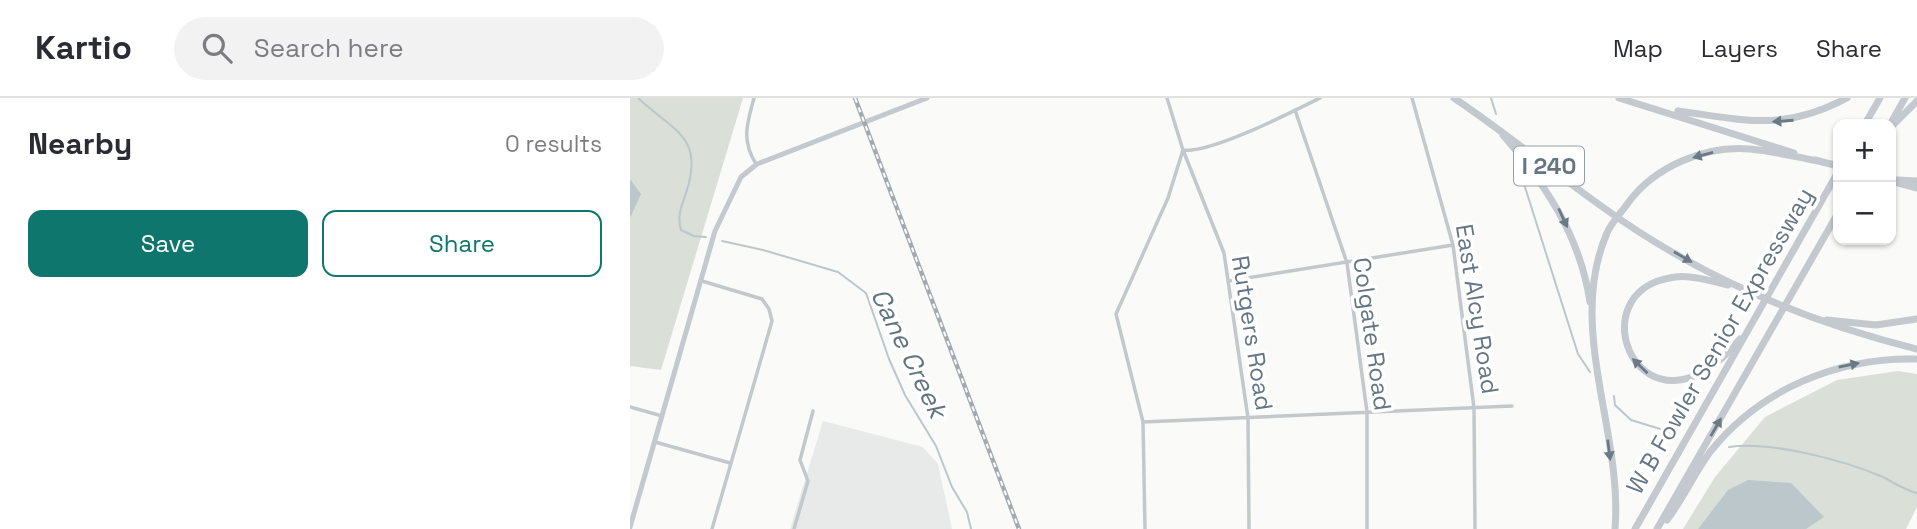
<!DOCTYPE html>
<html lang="en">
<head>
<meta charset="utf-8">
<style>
	:root { --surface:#fff; --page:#f2f2f3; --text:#2b2b33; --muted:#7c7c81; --line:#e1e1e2; --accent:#0f766e }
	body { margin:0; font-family:"Space Grotesk",sans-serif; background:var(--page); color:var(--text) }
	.controls { position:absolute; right:21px; top:21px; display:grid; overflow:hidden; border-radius:14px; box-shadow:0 2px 5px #0004 }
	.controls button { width:63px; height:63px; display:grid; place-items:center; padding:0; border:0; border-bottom:2px solid var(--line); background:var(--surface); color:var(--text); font:35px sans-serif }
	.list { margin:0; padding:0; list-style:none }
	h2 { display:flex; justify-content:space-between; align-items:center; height:91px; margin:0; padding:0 28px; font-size:30px }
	h2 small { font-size:23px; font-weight:400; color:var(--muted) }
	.actions { display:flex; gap:14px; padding:21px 28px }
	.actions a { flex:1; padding:16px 0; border:2px solid var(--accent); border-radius:14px; text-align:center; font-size:24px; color:var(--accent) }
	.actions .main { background:var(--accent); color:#fff }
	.icon { flex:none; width:38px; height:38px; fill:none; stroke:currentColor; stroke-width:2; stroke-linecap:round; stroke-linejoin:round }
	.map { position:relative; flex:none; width:1287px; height:431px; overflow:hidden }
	header { display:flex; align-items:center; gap:42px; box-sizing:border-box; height:98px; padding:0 35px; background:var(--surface); border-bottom:2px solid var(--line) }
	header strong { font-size:33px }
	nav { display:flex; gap:38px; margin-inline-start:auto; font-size:24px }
	.search { width:490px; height:63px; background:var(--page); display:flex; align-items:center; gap:18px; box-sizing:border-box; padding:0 24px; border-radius:38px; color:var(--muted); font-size:26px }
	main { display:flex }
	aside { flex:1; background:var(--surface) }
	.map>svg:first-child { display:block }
</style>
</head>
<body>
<header>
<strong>Kartio</strong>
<div class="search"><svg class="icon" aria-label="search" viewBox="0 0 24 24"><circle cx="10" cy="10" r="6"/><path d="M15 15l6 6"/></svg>Search here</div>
<nav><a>Map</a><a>Layers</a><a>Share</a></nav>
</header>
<main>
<aside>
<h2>Nearby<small>0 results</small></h2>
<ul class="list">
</ul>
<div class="actions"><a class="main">Save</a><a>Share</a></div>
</aside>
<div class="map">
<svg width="1287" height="431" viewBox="0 0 1287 431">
	<rect width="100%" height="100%" fill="#fafaf8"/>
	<path fill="#e8e9e9" d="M193,323L293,349L308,366L322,431H160Z"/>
	<path fill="#dadfd7" d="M0,0H113L31,272L0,268Z
		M1268,273L1287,276V409L1276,431H1053L1085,379L1135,319L1207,282Z"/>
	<path fill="#bbc7cb" d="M0,81L11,96L0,120Z
		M1118,382L1161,385L1194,419L1176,431H1068L1098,392Z"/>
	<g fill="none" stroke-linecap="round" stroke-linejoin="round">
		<path stroke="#bbc7cb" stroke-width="2" d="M8,0C43,33 75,38 56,95C51,109 47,118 51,132L64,138L76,139
			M861,0L866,16
			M887,64L948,256L960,274
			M92,143L133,152L208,174L236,195L259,261L275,297L306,348L322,389L337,414L341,431
			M984,298L985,307L1001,322L1040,334
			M1099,349C1142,343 1213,362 1253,379C1265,385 1274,392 1287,395"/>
		<path stroke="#c3c8cc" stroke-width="3.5" d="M124,0C117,26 111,42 126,66
			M782,0L823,147L844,310L845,431
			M665,12L717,165L737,314V431
			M553,52L594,155L618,320L619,431
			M553,52C580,56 662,14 690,0
			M72,183L132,201L139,211L142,223L82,431
			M598,183L823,147
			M0,309L32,318
			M513,324L882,308
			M25,344L100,365
			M164,431L178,383L170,362L183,313
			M515,431L513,324L486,216L538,100L553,52L537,0"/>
		<path stroke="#c3c9ce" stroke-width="5" d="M0,429L85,133L111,79L127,66L297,0"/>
		<path stroke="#c3c9ce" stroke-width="7" d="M824,0C876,35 923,74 974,110C1068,178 1174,223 1287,251
			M989,0L1164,55
			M1048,13C1116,22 1153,34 1217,0
			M1262,23L1275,0
			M1235,26L1250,0
			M1261,29L1287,3
			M873,37C916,87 950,138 960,204
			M1185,62L1208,68
			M1267,82L1287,83
			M1261,83L1287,90
			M1098,187C1082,183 1061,177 1045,179C942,192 1013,358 1110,241
			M1197,222L1246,227L1287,221
			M1037,422C1053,401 1064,376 1080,354C1130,291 1208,259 1287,261
			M985,431C993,334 936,229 977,135C981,125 991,115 998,105C1024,69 1075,47 1120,51C1143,53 1166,59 1188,63
			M1005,431L1208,74
			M1027,431L1208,115"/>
		<defs>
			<path id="rail" d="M225,0L389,431"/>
		</defs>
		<use href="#rail" stroke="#a2aab0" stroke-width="4.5"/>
		<use href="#rail" stroke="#fff" stroke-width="2" stroke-dasharray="5" stroke-linecap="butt"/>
	</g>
	<defs><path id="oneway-solid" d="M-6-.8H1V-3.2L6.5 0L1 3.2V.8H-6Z" transform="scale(1.75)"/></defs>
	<g fill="#6a7a87">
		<use href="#oneway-solid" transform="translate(1153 23) rotate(176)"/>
		<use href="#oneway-solid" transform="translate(1073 57) rotate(165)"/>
		<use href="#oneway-solid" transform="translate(933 120) rotate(65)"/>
		<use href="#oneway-solid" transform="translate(1053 159) rotate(30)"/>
		<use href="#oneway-solid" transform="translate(1219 267) rotate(-11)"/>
		<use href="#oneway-solid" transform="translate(1010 268) rotate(-136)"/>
		<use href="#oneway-solid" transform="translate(1086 329) rotate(-60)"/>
		<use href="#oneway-solid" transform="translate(979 352) rotate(83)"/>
	</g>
	<g text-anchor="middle" stroke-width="7" stroke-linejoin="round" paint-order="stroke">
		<rect fill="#fff" stroke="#939fa8" stroke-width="2" x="884" y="48.5" width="70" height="39" rx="5"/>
		<g font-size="23" font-weight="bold" fill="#657683">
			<text x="919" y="76">I 240</text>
		</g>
		<g font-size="24" fill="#657683" stroke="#fff">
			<text transform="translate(847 211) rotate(81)" y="8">East Alcy Road</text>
			<text transform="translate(622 235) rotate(81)" y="8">Rutgers Road</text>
			<text transform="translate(742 236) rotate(82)" y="8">Colgate Road</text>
			<text transform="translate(1090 243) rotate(-60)" y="8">W B Fowler Senior Expressway</text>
		</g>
		<g font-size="26" font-style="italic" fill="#60757c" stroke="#fff">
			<text transform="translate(279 255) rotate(64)" y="9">Cane Creek</text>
		</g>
	</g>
</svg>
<div class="controls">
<button>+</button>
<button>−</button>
</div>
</div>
</main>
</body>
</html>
